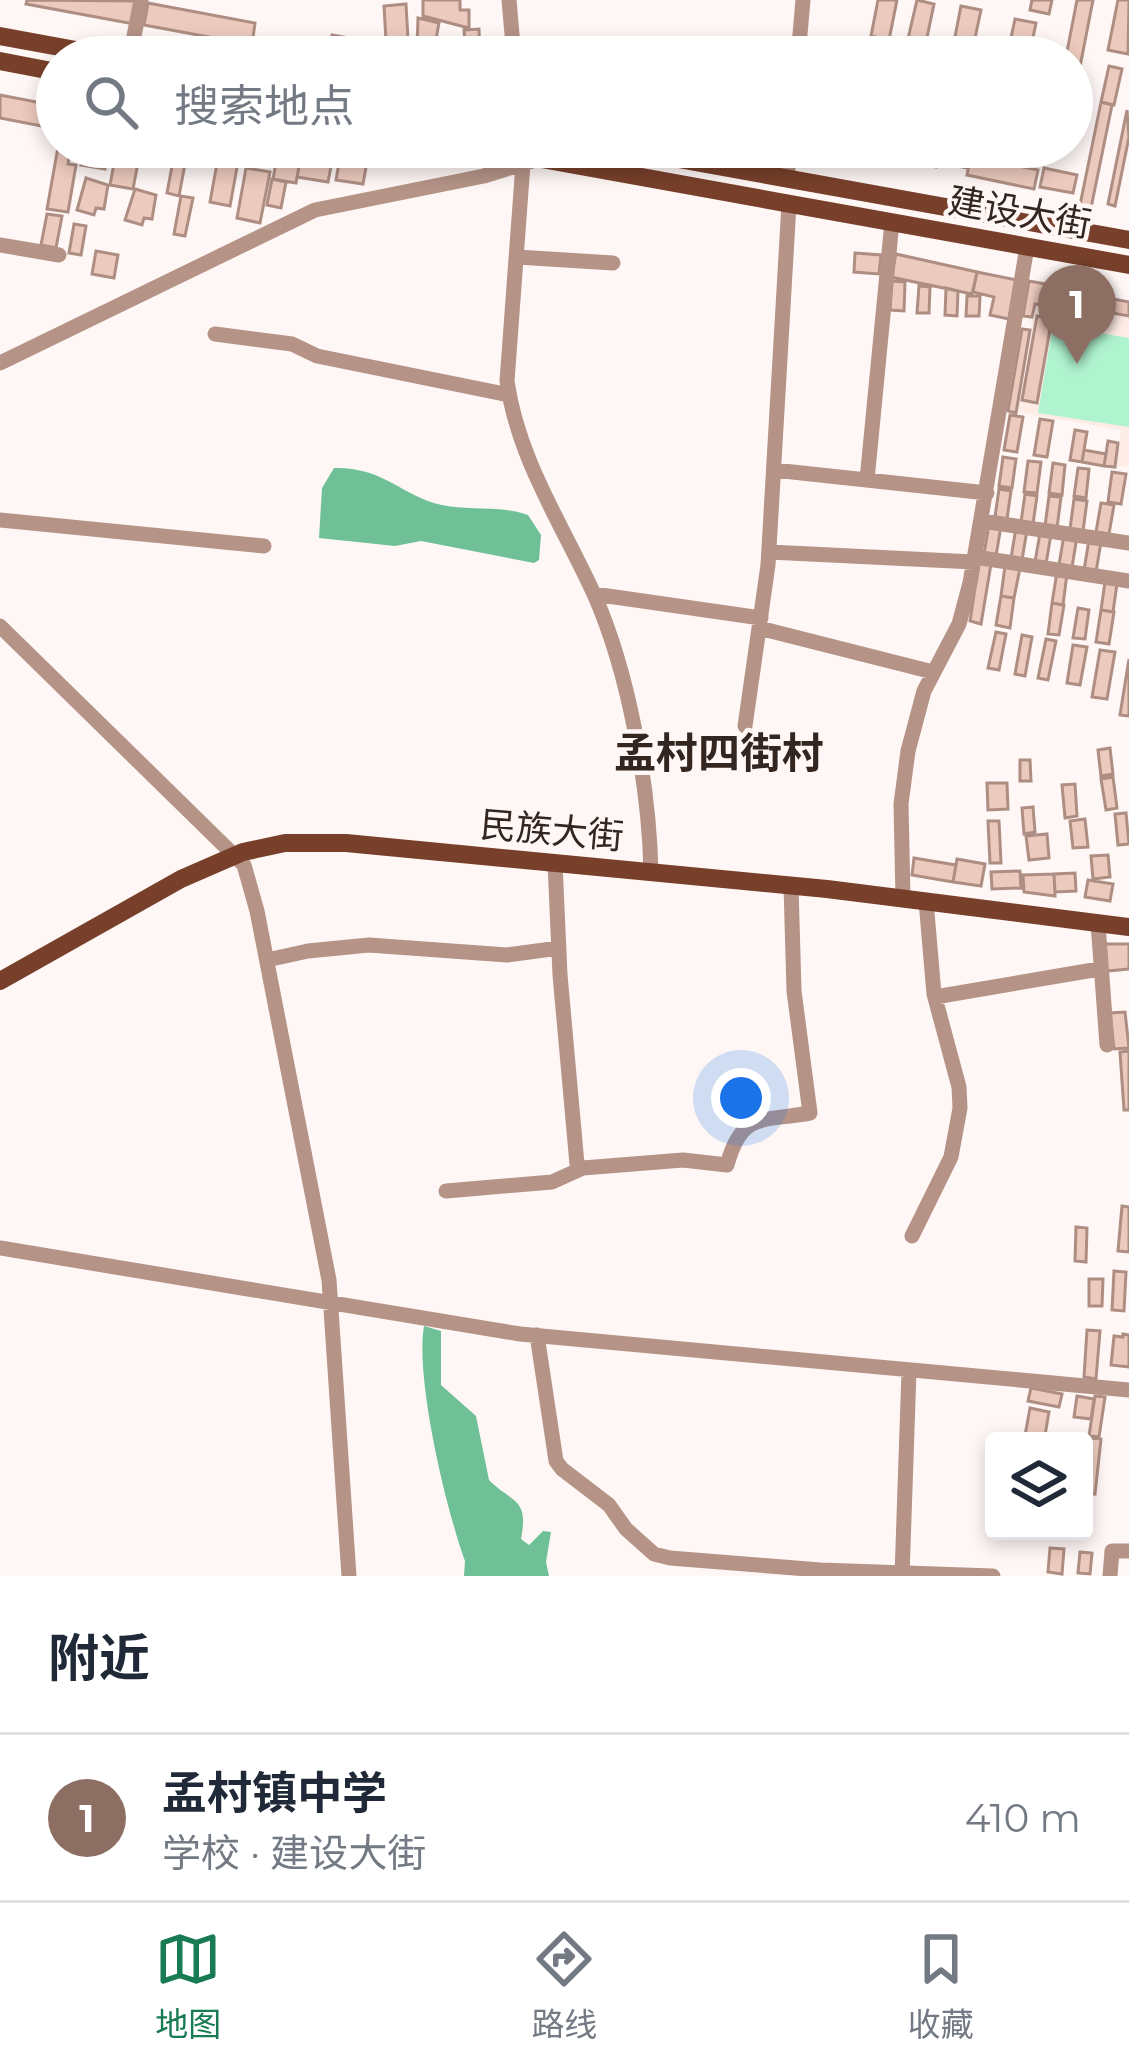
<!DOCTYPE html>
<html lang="zh">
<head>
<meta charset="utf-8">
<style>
	:root { --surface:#fff; --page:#f6f6f7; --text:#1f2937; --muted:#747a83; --line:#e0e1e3; --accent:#187b54 }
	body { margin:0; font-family:Montserrat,"Noto Sans SC",sans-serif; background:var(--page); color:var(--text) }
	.controls { position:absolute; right:36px; bottom:36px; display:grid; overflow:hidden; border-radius:12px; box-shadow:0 6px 18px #0003 }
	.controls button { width:108px; height:108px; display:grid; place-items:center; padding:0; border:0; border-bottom:3px solid var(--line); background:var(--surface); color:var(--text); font:60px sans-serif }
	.you { position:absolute; left:741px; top:1098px; width:42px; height:42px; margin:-30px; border:9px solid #fff; border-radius:50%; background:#1a73e8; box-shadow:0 0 0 18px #1a73e833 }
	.badge { display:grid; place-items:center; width:78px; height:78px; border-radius:50%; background:var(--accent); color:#fff; font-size:39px; font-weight:700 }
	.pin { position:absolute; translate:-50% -99px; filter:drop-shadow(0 3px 6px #0008) }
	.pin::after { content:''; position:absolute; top:63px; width:42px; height:36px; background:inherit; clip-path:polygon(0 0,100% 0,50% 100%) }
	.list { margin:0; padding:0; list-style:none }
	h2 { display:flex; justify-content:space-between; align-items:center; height:156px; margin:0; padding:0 48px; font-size:51px }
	h2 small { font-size:39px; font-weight:400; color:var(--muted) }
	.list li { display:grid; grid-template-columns:78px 1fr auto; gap:36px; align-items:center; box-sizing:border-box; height:168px; padding:0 48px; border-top:3px solid var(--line) }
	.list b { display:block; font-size:45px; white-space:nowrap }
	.list p { margin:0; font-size:39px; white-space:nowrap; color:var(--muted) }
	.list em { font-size:39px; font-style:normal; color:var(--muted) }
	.icon { flex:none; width:66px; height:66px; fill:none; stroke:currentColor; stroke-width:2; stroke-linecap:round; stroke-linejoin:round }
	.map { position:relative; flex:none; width:1129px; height:1576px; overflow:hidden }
	.search { position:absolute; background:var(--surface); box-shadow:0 6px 18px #0003; left:36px; right:36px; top:36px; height:132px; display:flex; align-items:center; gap:30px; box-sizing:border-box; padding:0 42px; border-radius:66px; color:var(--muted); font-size:45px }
	.sheet { height:324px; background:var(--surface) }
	nav { display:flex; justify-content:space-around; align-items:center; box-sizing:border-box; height:168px; border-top:3px solid var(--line); background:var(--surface); font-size:33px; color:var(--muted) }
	nav a { display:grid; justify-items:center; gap:6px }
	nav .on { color:var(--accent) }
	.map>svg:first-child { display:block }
</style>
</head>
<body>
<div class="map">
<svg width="1129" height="1576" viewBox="0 0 1129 1576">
	<rect width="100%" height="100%" fill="#fef7f5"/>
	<path fill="#feece6" d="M1055,303L1129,317V467L1117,466L1121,430L1017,412L1035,305L1054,309Z"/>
	<path fill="#aff3cf" d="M1053,325L1129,338V427L1038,413Z"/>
	<path fill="#6fc097" d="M334,468C385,467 401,496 442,505C470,511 501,505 528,515L541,535L539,560L534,563L421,541L395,546L319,538L322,488Z
		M424,1326L441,1331V1385L476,1416L489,1480C513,1504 529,1497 521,1539L529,1545L543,1531L551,1532L546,1562L549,1576H464L465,1561C446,1509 415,1379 424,1326Z"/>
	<path fill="#edcabe" stroke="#ae8e83" stroke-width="3" d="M27,0L138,1L134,24L26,4Z
		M423,0H460V10H469V28L423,16Z
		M878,0H897L889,40L871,36Z
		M917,0L934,4L925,47L907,43Z
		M1032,0H1052L1049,14L1030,10Z
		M1077,0H1093L1072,108V57H1066Z
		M1118,0H1129L1128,54L1108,50Z
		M148,3L255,23L252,45L144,25Z
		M406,4L408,39L386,41L384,6Z
		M961,6L981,10L971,57H951Z
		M418,18L439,23L434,50L417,47Z
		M1015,19L1036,23L1029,57H1007Z
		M479,29L480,57H466L464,30Z
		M332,35L383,44L381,57L328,55Z
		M870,42L889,46L887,57H867Z
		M396,46L430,52L429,57H394Z
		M1109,66L1122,69L1114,105L1101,102Z
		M0,95L57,106V129L0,118Z
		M1101,102L1112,105L1090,213L1079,210Z
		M1127,110L1129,137L1115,206L1108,204Z
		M58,147H71L68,164L76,165L68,212L47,209Z
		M84,147H109L105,169L81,165Z
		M117,147H141L133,189L110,185Z
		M159,147H215L212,165L158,156Z
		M215,147H243L240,163L213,157Z
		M250,147H273L270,166L247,162Z
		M279,147L302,151L296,183L273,179Z
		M876,147H939L936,167L874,154Z
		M946,147L971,148L967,168L943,163Z
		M302,151L333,156L328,182L297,177Z
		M971,156L1038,170L1034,189L967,175Z
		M340,157L367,162L363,184L336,180Z
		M218,158L238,162L230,206L210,202Z
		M173,161L185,164L179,196L167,193Z
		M246,168L270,172L260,223L237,218Z
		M1044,168L1077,175L1073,193L1040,187Z
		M86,178L108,185L104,209L96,208L94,215L77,210Z
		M272,179L286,182L281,208L267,205Z
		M135,189L156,195L152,219L144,218L142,225L125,220Z
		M181,196L193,198L185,236L174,234Z
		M47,214L62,216L56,248L41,245Z
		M74,224L86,226L81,255L69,253Z
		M96,251L118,255L114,278L92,274Z
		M855,253L881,255L879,274L854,272Z
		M896,254L977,272L972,294L891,277Z
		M977,272L1017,280L1009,319L990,315L994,297L973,292Z
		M892,281L905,282L904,311L890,310Z
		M1029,281L1056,286L1052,307L1035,304L1032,317L1023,316Z
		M919,286L930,287L929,313H917Z
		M946,288L958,291L957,316L945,315Z
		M1056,288L1129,302V316L1053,302Z
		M967,296H980L979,316H966Z
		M1037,316L1052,318L1037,403L1022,400Z
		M1022,329L1030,330L1016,413L1008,411Z
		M1010,415L1023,417L1017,452L1004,450Z
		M1040,419L1053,421L1047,457L1034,455Z
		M1075,430L1087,432L1082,462L1070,460Z
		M1108,441L1118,443L1115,467L1104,466Z
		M1084,450L1106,454L1104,466L1082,462Z
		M1003,457L1016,459L1012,488L999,486Z
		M1028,461L1041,462L1037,493L1024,492Z
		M1053,463L1065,465L1062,495L1049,493Z
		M1078,468L1089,469L1086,498L1074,496Z
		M1112,472L1126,474L1121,504L1108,502Z
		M999,489L1011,491L1007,519L995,517Z
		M1025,494L1037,496L1033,524L1021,522Z
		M1049,496L1061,497L1057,528L1045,526Z
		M1074,499L1087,501L1083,531L1070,529Z
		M1101,503L1114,505L1109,534L1096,532Z
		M989,524L1001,526L996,556L984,554Z
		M1016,528L1027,530L1022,560L1011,558Z
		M1040,533L1051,534L1046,564L1035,562Z
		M1064,535L1077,537L1072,567L1059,565Z
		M1089,540L1101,542L1096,572L1084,570Z
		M979,562L991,564L981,624L970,621Z
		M1005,566L1020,568L1014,598L1001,596Z
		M1057,572L1067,574L1063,605L1052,603Z
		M1105,582L1117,584L1113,612L1101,610Z
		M1001,596L1014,598L1010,628L996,625Z
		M1052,603L1064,605L1059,635L1048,634Z
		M1078,608L1089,610L1085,639L1073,638Z
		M1101,610L1114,612L1109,644L1096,642Z
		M996,632L1006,634L999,670L988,668Z
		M1022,635L1032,637L1025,676L1015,674Z
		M1046,639L1056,641L1048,680L1038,678Z
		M1073,645L1087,647L1080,685L1067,683Z
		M1100,650L1115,652L1107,699L1092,697Z
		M1129,659V716L1120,715Z
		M1110,748L1113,774L1101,776L1098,750Z
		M1020,760H1030L1031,781H1020Z
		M1113,777L1117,808L1106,810L1101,779Z
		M987,783H1007L1008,809L988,810Z
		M1075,784L1077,816L1065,818L1062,785Z
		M1033,807L1035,832L1024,834L1022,808Z
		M1126,813L1129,844L1118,845L1115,814Z
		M1085,819L1088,847L1073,848L1070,821Z
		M988,821H999L1001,863H990Z
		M1047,834L1049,858L1029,860L1026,836Z
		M1108,855L1110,877L1093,879L1091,856Z
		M914,858L956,865L953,882L912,875Z
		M957,859L985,864L981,886L953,882Z
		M1020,871L1021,888L992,889L991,872Z
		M1075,873L1076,891L1055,892L1054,874Z
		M1054,874L1055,896L1024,892L1023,875Z
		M1088,880L1113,884L1110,901L1085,897Z
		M1105,944H1129V969L1107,971Z
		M1125,1012L1129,1048L1114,1049L1110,1013Z
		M1129,1051V1110H1124L1120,1052Z
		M1122,1206L1129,1207V1252L1118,1251Z
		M1076,1227L1087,1228L1086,1262L1075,1261Z
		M1114,1271L1126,1272L1124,1311L1112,1310Z
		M1089,1279H1103L1102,1306H1089Z
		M1087,1330L1100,1331L1096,1379L1084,1377Z
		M1123,1334L1129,1335V1367L1111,1365L1114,1336L1123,1337Z
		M1031,1388L1062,1394L1059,1407L1028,1401Z
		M1077,1396L1094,1399L1091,1419L1074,1417Z
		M1095,1396L1105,1397L1099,1437L1089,1436Z
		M1030,1408L1049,1412L1044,1441H1024Z
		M1090,1438L1101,1439L1095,1494L1084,1493Z
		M1050,1548L1064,1549L1062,1574L1048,1572Z
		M1080,1552L1092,1553L1090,1574L1078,1573Z"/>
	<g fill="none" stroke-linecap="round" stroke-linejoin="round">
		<path stroke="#b59387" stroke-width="15" d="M509,0L514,57
			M130,57L141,0
			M798,57L803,0
			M523,164L507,381C518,459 562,524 594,594C629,673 649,786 651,872
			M787,179L790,147
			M0,245L59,255
			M517,257L613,263
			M215,334L292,344L317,356L509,395
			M0,363L315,210L484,176L532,161
			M774,470L987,493
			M867,480L892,222
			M0,520L264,546
			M982,521L1129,543
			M769,552L974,562
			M975,557L1129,581
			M594,594L761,618
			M0,626L244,865L257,911L329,1280L349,1576
			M759,628L933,672
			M745,726L768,565L789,204
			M555,863L560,975L577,1164L583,1168L683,1160L727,1165C742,1112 760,1122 810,1113L794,991L791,886
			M903,898L901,804L908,751L924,691L959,624L970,583L1027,247
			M1098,923L1107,1045
			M267,960L308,951L369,945L507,955L559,948
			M935,997L1099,969
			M446,1191L552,1182L583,1168
			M912,1236L951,1157L960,1108L959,1087L934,994L926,901
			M0,1248L520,1334L1129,1390
			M537,1335L556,1461L562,1469L609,1505L626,1529L654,1554L670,1558L820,1570L993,1576
			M902,1576L909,1371
			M1110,1576L1112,1551H1129"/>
		<path stroke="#78402b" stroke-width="18" d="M0,36L114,57
			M0,61L57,72
			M475,147L1129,265
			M612,147L1129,240
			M0,981L181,879L243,852L285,843H346L827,889L1129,927"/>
	</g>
	<g text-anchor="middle" stroke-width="9" stroke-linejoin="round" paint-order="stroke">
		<g font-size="36" fill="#332621" stroke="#fef7f5">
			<text transform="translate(1020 212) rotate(10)" y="13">建设大街</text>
			<text transform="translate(552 830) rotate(5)" y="13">民族大街</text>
		</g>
		<g font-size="42" font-weight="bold" fill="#332621" stroke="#fef7f5">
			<text x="719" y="768">孟村四街村</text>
		</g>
	</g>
</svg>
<div class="controls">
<button><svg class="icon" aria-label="layers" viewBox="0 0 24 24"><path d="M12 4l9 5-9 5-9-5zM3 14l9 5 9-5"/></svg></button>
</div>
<div class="you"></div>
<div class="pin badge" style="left:1077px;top:364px;background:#8d6e63">1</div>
<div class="search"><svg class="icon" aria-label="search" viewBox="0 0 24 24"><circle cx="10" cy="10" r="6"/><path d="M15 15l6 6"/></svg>搜索地点</div>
</div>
<section class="sheet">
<h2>附近<small></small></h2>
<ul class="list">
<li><span class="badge" style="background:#8d6e63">1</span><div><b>孟村镇中学</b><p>学校 · 建设大街</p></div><em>410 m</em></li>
</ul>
</section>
<nav>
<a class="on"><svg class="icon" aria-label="map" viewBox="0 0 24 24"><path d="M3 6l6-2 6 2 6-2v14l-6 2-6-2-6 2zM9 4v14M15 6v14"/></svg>地图</a>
<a><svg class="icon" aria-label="directions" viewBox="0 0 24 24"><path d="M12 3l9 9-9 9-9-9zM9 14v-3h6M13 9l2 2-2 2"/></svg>路线</a>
<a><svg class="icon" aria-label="saved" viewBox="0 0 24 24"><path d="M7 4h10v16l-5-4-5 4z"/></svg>收藏</a>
</nav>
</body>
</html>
